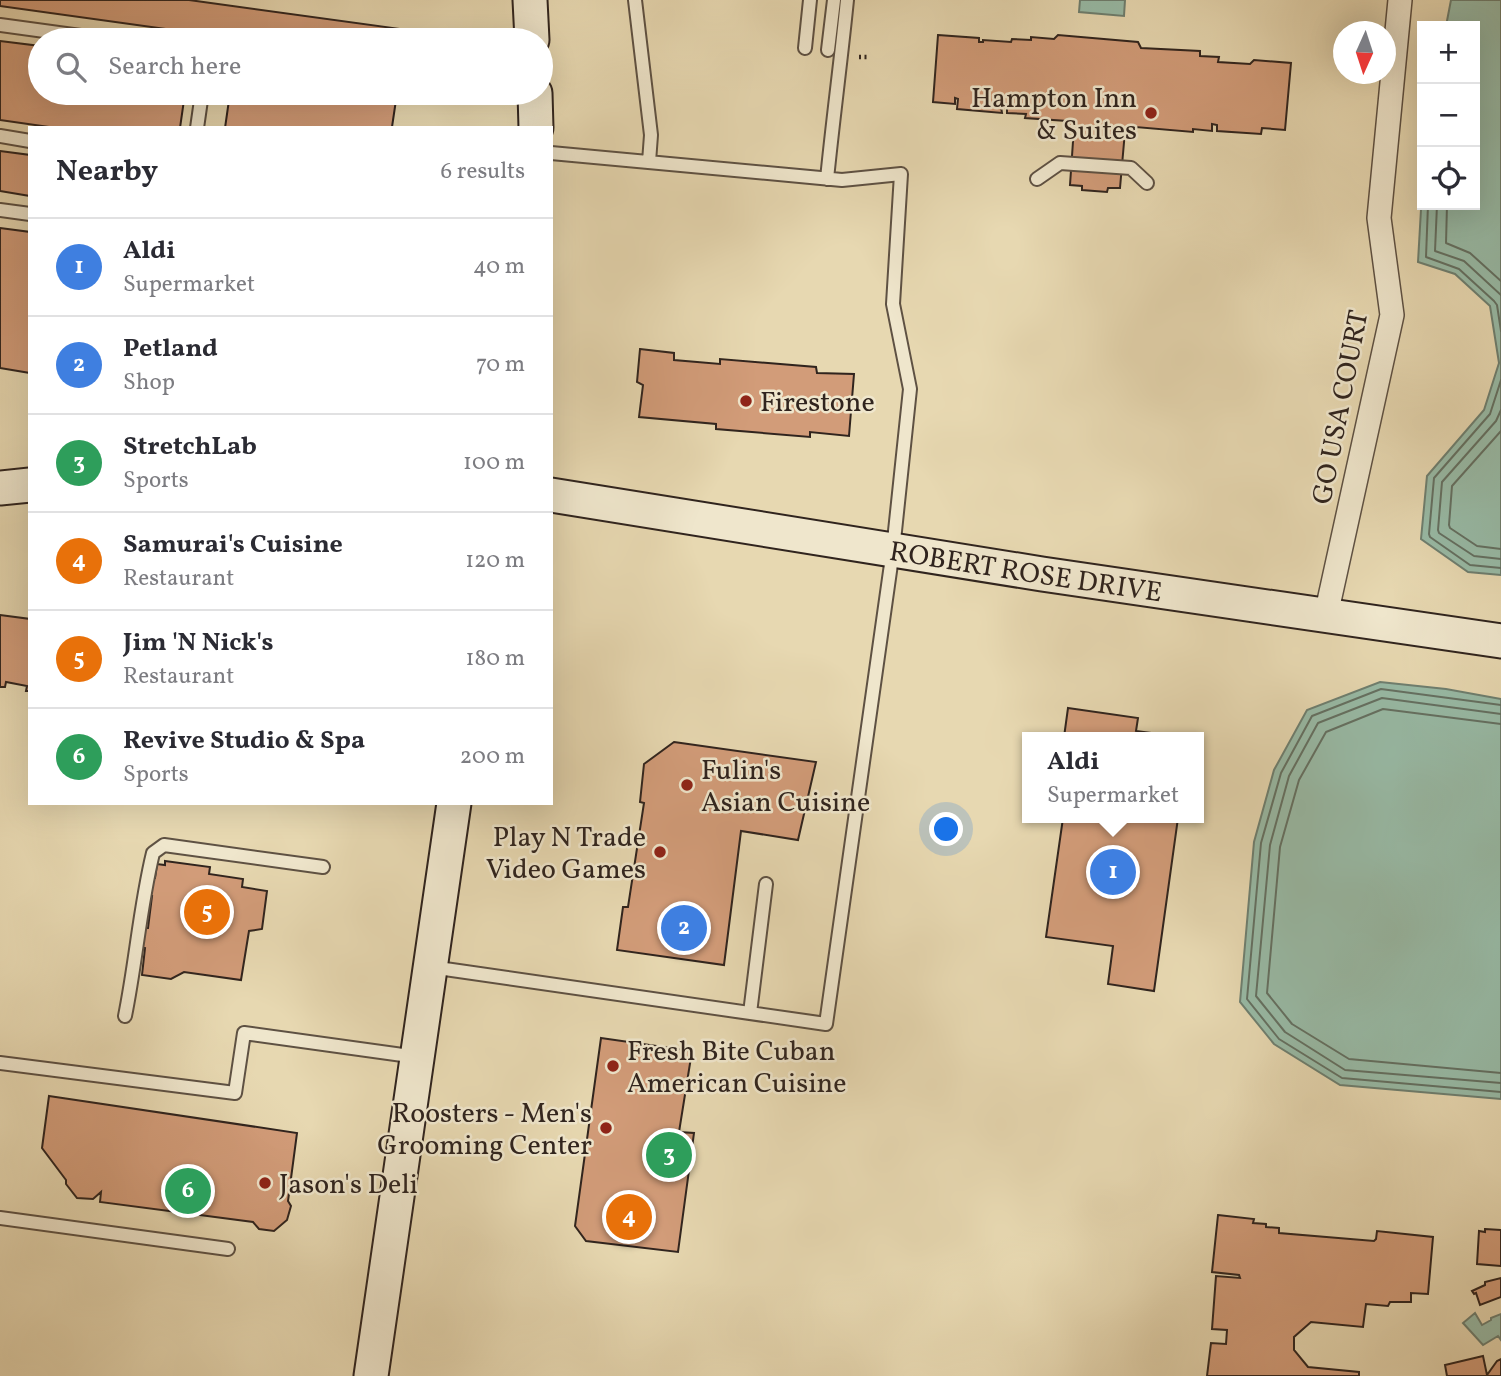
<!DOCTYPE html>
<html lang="en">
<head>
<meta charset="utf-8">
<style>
	:root { --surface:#fff; --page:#f2f2f3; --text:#2b2b33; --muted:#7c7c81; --line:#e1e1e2; --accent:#ea580c }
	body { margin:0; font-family:Vollkorn,serif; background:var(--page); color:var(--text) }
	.controls { position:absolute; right:21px; top:21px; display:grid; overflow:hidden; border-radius:0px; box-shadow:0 7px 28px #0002 }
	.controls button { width:63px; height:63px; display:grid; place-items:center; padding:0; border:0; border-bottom:2px solid var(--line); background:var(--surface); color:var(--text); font:35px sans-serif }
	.compass { position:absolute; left:1333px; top:21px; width:63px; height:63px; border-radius:50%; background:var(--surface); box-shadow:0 7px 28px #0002; rotate:183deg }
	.you { position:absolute; left:947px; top:830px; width:24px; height:24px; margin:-18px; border:5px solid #fff; border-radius:50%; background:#1a73e8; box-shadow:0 0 0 10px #1a73e833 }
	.badge { display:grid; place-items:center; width:46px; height:46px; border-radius:50%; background:var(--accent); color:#fff; font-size:23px; font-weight:700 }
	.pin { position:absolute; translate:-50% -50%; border:4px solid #fff; box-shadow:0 2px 7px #0006 }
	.popup { position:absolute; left:1022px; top:732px; width:182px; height:91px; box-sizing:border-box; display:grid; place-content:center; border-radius:0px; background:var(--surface); filter:drop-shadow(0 2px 5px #0005); font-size:23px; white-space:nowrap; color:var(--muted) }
	.popup b { font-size:26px; color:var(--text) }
	.popup::after { content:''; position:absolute; left:50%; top:100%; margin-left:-14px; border:14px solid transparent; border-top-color:var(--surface) }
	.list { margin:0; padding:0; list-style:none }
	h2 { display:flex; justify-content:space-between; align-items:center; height:91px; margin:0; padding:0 28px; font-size:30px }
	h2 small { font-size:23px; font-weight:400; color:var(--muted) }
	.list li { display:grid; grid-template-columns:46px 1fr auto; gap:21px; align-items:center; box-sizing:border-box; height:98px; padding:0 28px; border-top:2px solid var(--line) }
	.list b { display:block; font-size:26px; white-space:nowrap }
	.list p { margin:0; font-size:23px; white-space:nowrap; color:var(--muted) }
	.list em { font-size:23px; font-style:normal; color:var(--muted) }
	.icon { flex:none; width:38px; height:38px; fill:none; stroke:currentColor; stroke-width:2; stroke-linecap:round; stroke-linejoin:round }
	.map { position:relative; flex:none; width:1501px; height:1376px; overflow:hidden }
	.search { position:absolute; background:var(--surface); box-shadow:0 7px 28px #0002; left:28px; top:28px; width:525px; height:77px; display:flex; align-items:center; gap:18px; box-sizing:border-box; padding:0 24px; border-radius:38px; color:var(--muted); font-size:26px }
	.panel { position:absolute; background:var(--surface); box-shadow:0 7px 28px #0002; left:28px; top:126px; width:525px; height:679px; border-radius:0px }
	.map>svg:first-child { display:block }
</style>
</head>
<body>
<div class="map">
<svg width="1501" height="1376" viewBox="0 0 1501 1376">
	<rect width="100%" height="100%" fill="#e7d8b1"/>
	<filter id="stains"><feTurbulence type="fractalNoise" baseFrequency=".00286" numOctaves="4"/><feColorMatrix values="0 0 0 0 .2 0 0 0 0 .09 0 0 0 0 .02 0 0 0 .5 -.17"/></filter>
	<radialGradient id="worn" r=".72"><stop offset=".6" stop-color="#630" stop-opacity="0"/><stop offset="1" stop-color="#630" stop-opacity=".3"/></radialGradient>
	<path fill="#98bba7" stroke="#6e7f70" stroke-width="2" d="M1080,0H1125L1124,16L1079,12Z
		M1451,0H1501V575L1468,572L1421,539L1427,476L1484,410L1499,363L1490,306L1455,274L1418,262L1422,192V205H1475V26H1446Z
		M1380,682L1446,689L1501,699V1099L1340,1085L1274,1044L1240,1002L1254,842L1274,770L1307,710Z
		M1475,1313L1482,1325L1491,1320V1318L1501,1314V1340L1498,1336L1483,1345L1463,1323Z"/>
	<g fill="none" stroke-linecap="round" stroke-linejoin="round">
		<path stroke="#647062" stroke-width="2" d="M1428,205L1426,257L1459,269L1494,301L1497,305L1501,331
			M1437,205L1435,251L1464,261L1501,295
			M1447,205L1446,243L1470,253L1501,281
			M1501,380L1490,414L1434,478L1429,534L1430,537L1470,565L1501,568
			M1501,410L1496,421L1442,482L1438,530L1439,533L1474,556L1501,559
			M1501,431L1452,486L1449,525L1450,528L1477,546L1501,549
			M1501,705L1381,689L1312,716L1281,773L1261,843L1247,999L1279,1039L1342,1078L1501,1092
			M1501,714L1382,698L1318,723L1289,776L1270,845L1256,996L1285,1032L1345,1070L1501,1083
			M1501,724L1383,709L1326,732L1299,780L1280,847L1267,993L1292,1024L1349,1059L1501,1073"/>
	</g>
	<path fill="#d29c79" stroke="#30241e" stroke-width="2" d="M0,0H189L415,31L414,40H245L0,6Z
		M938,35L979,38V42H983V40L1011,42L1012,39L1031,40V37L1054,39L1058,35L1138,42L1141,48L1200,51V56L1219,57L1218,62L1250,64L1254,60L1291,63L1285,130L1262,128L1261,134L1217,131V125L1212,124V131L1193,129V132L1136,127V132L1125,131L1120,188H1108L1107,192L1082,190V186L1070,185L1074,127H1067V121L1025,118L1026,114L1007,113V108L1001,107L1002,113L957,109L958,99L955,98V104L933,102Z
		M0,41L40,46V93H185L180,128H56L0,120Z
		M230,93H343L396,100L392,127L400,128H225Z
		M0,151L30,155V196L0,191Z
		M0,228L30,232V373L0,368Z
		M640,349L674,353V360L720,364V359L816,367L817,373L854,374L849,436L810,432V437L716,429V424L639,417L643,385L637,382Z
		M0,615L30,619V691H26L27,686L6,682L5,687H0Z
		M1068,708L1138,718L1136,731L1182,737H1064Z
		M674,742L816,762L798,840L741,831L724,965L617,950L623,907H628L644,803L640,802L644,764Z
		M1063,818H1178L1154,991L1108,984L1113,946L1046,937Z
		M165,861L210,867L209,874L243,879L242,887L267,891L262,929L249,931L241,980L184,972L171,979L142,975L145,948L137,947L140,928H148L152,896H145L147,877L155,878L157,864L165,865Z
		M601,1038L692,1051L679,1132L694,1133L678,1252L586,1241L575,1226Z
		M49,1096L297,1133L288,1201L291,1206L287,1220L274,1231L259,1229L253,1222L100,1202L101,1192L93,1199L77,1198L66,1184V1180L42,1148Z
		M1218,1215L1254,1219L1253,1223L1266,1224V1227L1279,1228V1233L1374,1241L1376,1239L1377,1231L1433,1237L1428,1294L1411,1293V1302H1390L1388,1306L1366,1304L1363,1327L1311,1322L1294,1337V1350L1308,1367L1359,1372V1376H1207L1211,1343L1226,1344L1227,1330L1212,1329L1216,1276L1240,1278L1239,1275L1212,1272Z
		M1485,1229L1501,1230V1266L1477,1264L1479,1231L1485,1232Z
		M1501,1278V1297L1480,1305L1476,1293L1474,1294L1472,1291L1485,1285V1282Z
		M1483,1356L1487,1375L1497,1361L1501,1359V1376H1447L1445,1365Z"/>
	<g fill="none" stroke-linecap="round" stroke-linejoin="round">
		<defs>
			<path id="lane" d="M635,0L651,135L649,162
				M0,25L110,40
				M805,48L810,0
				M828,50L834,0
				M197,128L202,93
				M0,136L30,141
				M827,179C833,119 841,60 847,0
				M1037,179L1060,163L1131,168L1147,183
				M0,210L30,214
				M431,967L826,1024L893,550L910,389L893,304L901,174L842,180L551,153
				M750,1013L766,884
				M125,1016C136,962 140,906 153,853L164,845L323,867
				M0,1063L235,1093L244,1033L417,1057
				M0,1218L228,1249"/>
			<path id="street" d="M1326,615L1392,315L1379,218L1400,0"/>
			<g id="secondary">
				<path d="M530,0L532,40"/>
				<path d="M535,93L536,128"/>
				<path d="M0,488L30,485"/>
				<path id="s1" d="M551,495L1042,574L1501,641"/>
				<path d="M371,1376L454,803"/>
			</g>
		</defs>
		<use href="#lane" stroke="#5e5143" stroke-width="16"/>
		<use href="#street" stroke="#5e5143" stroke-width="26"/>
		<use href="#secondary" stroke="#30241e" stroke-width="37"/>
		<path stroke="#30241e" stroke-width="4.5" stroke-dasharray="2 3.5" stroke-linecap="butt" d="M859,57H870"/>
		<use href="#lane" stroke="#efe6cc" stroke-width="12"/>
		<use href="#street" stroke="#efe6cc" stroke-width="23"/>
		<use href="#secondary" stroke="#efe6cc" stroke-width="33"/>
	</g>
	<g fill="#8f2418" stroke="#efe6cc" stroke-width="2.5">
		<circle cx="1151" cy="113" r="7"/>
		<circle cx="746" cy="401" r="7"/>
		<circle cx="687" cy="785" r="7"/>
		<circle cx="660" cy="852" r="7"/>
		<circle cx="613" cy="1066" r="7"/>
		<circle cx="606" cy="1128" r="7"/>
		<circle cx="265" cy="1183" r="7"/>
	</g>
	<g text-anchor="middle" stroke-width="5" stroke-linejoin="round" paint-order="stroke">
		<g font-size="28" fill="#30241e" stroke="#efe6cc" text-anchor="start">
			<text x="1137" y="107" text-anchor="end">Hampton Inn<tspan x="1137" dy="32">&amp; Suites</tspan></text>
			<text x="760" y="411">Firestone</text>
			<text x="701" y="779">Fulin's<tspan x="701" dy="32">Asian Cuisine</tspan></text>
			<text x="646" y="846" text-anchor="end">Play N Trade<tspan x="646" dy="32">Video Games</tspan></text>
			<text x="627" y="1060">Fresh Bite Cuban<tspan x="627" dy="32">American Cuisine</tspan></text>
			<text x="592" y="1122" text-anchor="end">Roosters - Men's<tspan x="592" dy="32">Grooming Center</tspan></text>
			<text x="279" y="1193">Jason's Deli</text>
		</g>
		<g font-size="28" fill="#30241e" stroke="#efe6cc">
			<text transform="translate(1339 407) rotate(-79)" y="10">GO USA COURT</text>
			<text dy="10" stroke="none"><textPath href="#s1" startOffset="481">ROBERT ROSE DRIVE</textPath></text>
		</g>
	</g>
	<rect width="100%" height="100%" filter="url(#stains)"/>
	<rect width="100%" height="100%" fill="url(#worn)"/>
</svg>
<div class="controls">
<button>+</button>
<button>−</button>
<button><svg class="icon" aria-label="locate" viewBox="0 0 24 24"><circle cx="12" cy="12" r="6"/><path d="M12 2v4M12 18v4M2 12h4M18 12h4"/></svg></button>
</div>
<svg class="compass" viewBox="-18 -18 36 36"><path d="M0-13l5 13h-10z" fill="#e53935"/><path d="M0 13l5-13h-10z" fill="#7c7c81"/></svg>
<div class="you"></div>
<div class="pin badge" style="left:1113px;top:872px;background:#3f7fe0">1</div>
<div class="popup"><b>Aldi</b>Supermarket</div>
<div class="pin badge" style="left:684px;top:928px;background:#3f7fe0">2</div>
<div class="pin badge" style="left:669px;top:1155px;background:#2e9e5b">3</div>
<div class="pin badge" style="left:629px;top:1217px;background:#e8710a">4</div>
<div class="pin badge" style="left:207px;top:912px;background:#e8710a">5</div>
<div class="pin badge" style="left:188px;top:1191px;background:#2e9e5b">6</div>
<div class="search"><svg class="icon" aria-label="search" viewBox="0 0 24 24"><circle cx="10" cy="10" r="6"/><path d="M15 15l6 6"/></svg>Search here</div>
<section class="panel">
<h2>Nearby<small>6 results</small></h2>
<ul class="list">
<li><span class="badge" style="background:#3f7fe0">1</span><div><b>Aldi</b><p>Supermarket</p></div><em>40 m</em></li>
<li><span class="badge" style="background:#3f7fe0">2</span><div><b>Petland</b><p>Shop</p></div><em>70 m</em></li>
<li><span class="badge" style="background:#2e9e5b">3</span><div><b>StretchLab</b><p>Sports</p></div><em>100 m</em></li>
<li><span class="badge" style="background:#e8710a">4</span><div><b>Samurai's Cuisine</b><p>Restaurant</p></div><em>120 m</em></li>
<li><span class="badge" style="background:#e8710a">5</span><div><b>Jim 'N Nick's</b><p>Restaurant</p></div><em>180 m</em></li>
<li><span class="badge" style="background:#2e9e5b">6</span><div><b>Revive Studio &amp; Spa</b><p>Sports</p></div><em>200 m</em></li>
</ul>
</section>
</div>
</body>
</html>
